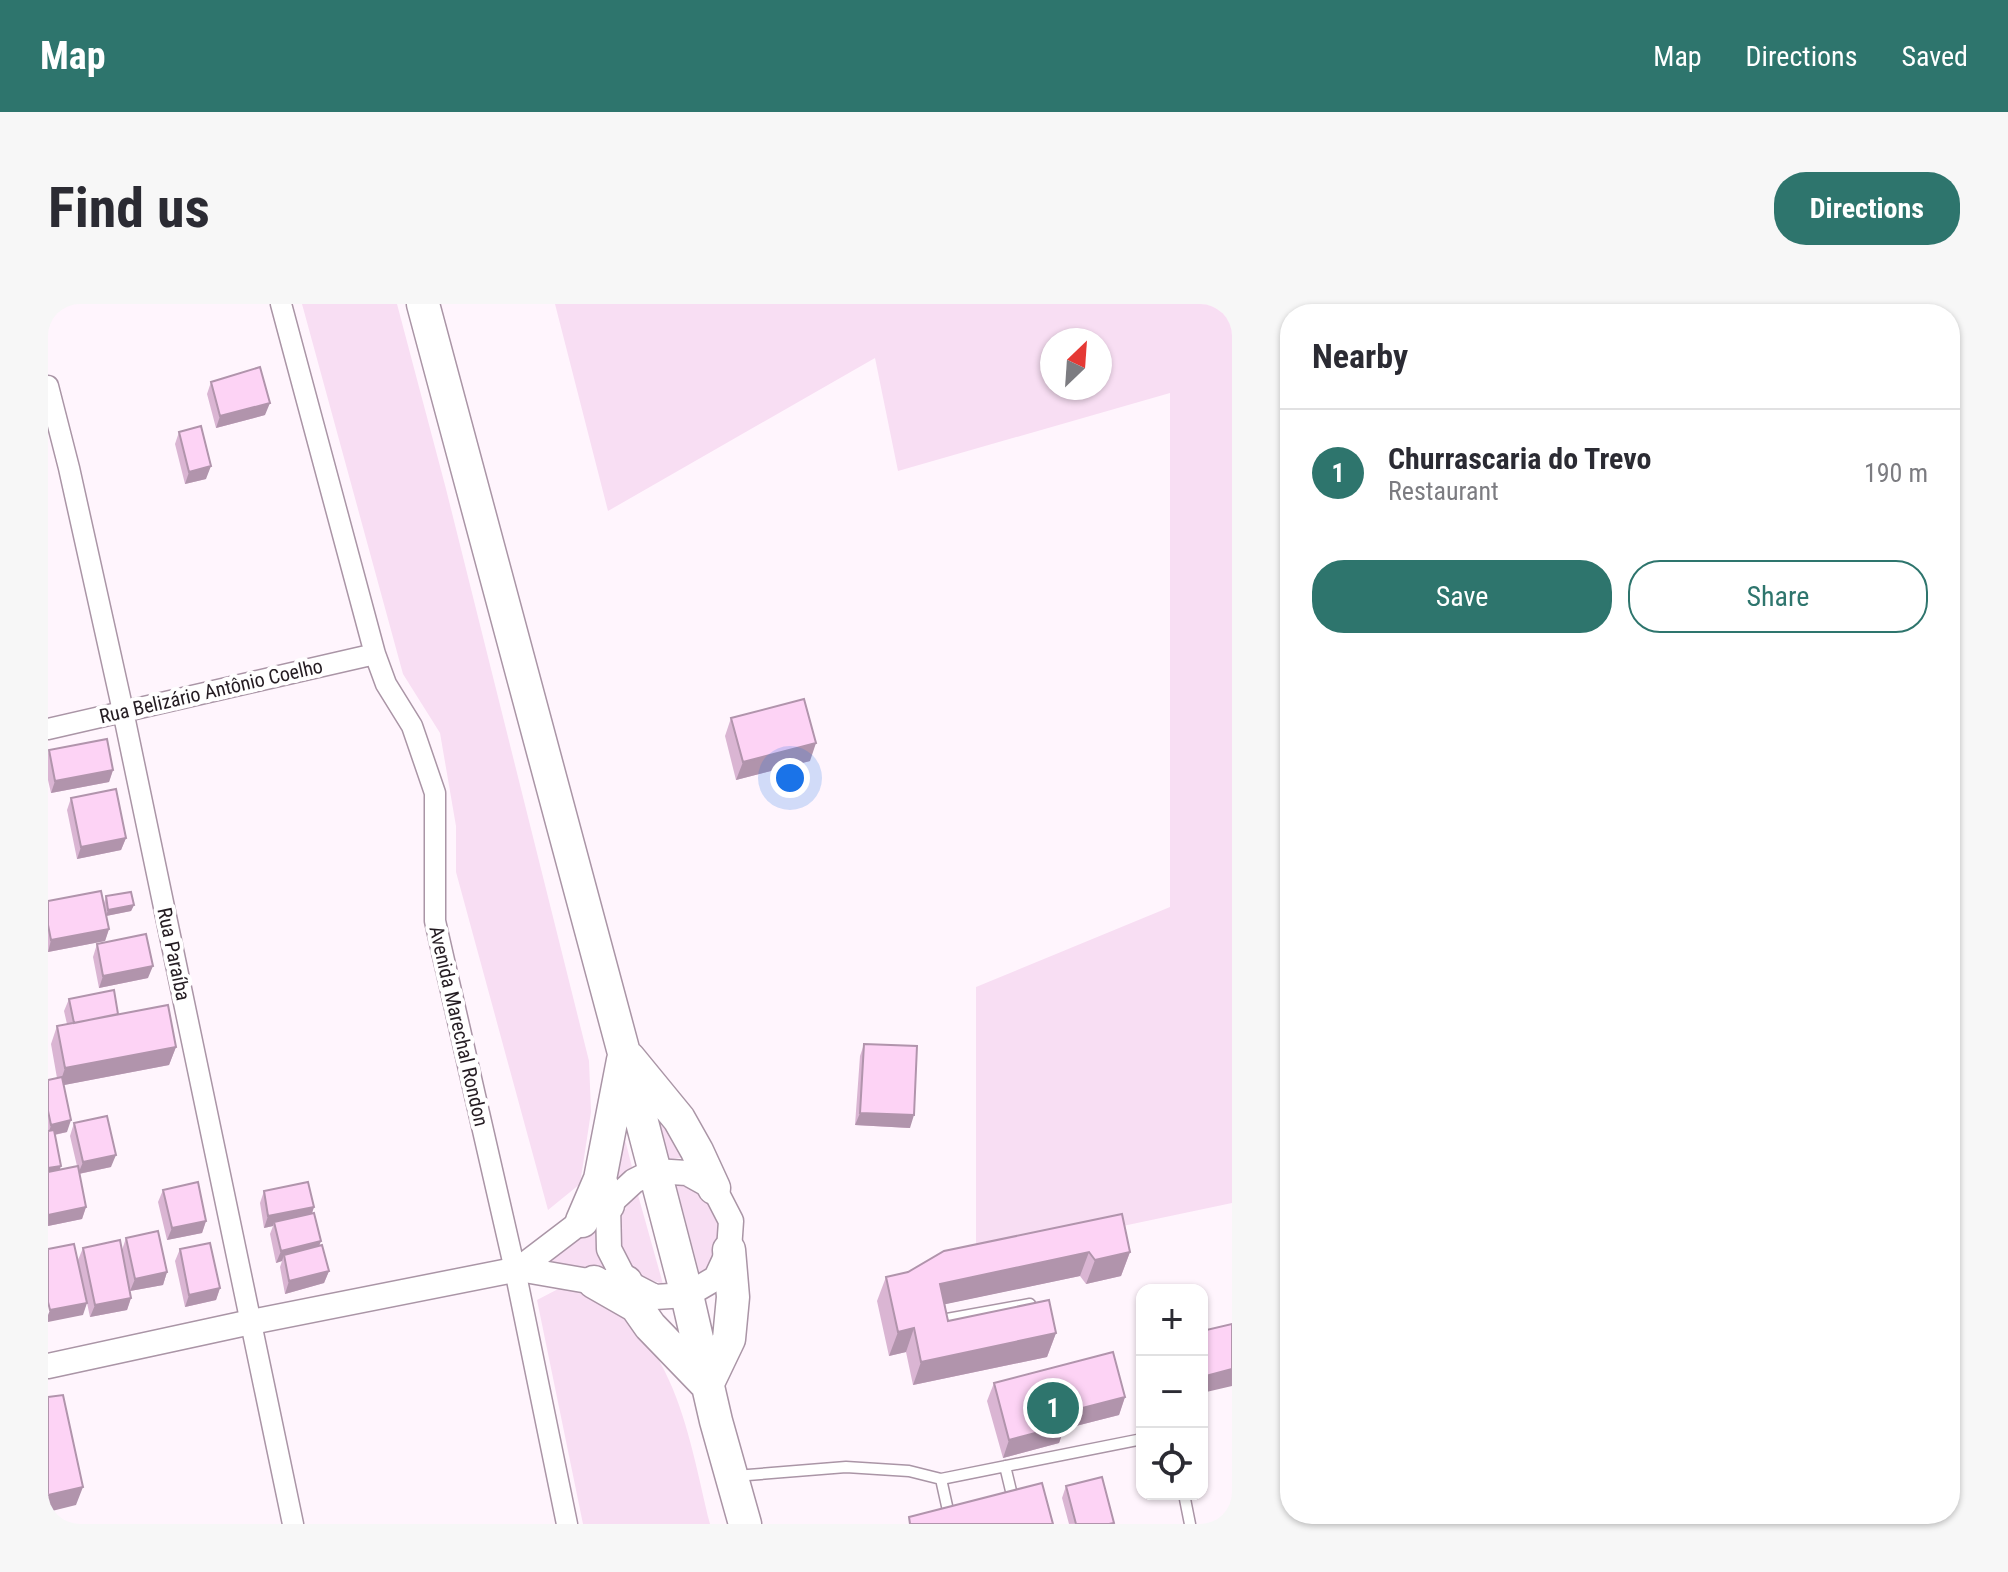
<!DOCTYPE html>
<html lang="en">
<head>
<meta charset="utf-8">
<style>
	:root { --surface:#fff; --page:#f7f7f7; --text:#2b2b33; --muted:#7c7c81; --line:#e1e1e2; --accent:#2e756d }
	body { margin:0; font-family:"Roboto Condensed",sans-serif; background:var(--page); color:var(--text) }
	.controls { position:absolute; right:24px; bottom:24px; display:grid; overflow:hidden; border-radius:16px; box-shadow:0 2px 6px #0004 }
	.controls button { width:72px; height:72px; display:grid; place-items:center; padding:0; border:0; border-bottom:2px solid var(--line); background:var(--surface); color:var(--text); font:40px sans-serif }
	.compass { position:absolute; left:992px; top:24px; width:72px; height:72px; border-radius:50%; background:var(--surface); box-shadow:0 2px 6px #0004; rotate:25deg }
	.you { position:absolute; left:742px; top:474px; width:28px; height:28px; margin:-20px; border:6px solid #fff; border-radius:50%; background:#1a73e8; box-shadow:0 0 0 12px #1a73e833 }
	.badge { display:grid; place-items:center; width:52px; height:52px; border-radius:50%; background:var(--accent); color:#fff; font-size:26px; font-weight:700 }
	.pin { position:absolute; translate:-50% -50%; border:4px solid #fff; box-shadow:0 2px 8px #0006 }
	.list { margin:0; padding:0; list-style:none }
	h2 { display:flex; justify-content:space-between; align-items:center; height:104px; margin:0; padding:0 32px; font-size:34px }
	h2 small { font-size:26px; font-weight:400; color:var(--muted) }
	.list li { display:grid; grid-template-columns:52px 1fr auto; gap:24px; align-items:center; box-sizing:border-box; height:128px; padding:0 32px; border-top:2px solid var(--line) }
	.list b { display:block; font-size:30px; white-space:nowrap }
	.list p { margin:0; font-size:26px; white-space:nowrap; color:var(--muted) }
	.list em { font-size:26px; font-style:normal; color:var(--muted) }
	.actions { display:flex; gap:16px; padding:24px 32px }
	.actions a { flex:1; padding:18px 0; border:2px solid var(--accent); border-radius:32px; text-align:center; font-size:28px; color:var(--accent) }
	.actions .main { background:var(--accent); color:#fff }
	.icon { flex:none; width:44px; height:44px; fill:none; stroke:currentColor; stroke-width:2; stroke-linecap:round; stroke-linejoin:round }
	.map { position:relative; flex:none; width:1184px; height:1220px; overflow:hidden; border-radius:32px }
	header { display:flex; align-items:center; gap:48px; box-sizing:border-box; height:112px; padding:0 40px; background:var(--accent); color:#fff }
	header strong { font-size:38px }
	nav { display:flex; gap:44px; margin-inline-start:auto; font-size:28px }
	.intro { display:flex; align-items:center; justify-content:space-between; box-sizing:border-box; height:192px; padding:0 48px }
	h1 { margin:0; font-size:56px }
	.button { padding:20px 36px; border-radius:32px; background:var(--accent); color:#fff; font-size:28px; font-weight:700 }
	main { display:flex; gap:48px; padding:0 48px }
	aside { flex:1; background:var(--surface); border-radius:32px; box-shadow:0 2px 6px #0004 }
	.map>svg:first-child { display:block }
</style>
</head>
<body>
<header>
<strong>Map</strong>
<nav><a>Map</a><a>Directions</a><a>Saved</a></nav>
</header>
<div class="intro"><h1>Find us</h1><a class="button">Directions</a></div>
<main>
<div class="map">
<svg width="1184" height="1220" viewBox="0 0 1184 1220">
	<rect width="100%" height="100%" fill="#fff5fd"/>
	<path fill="#f8def3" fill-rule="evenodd" d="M254,0H349L398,185L541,757L543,808L532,880L500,906L408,568V522L392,429L355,370Z
		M507,0H1184V899L928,953V683L1122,603V89L850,167L827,54L560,207ZM1004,36H1052V84H1004Z
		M606,802L643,855L630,854L620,856Z
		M572,816L584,863L563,881Z
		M628,880C664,883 680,919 666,950C662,959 660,965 652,971Z
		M590,891L615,980C606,977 598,975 591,969C566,949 563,911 590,891Z
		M548,918C546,937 549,952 559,969L525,962L490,959Z
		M512,984C625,1006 639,1127 662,1220H535L489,996Z"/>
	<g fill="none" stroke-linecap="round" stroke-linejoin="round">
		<defs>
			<path id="service" d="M888,1017L982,1000
				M957,1162L971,1220
				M687,1172L798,1163L861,1167L893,1175L903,1220
				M893,1175L1094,1135
				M1136,1190L1142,1220"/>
			<path id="minor" d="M233,0L327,350L338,380L364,422L387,489V617L467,966L519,1220
				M0,82L21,164L75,407L245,1220
				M0,425L327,350"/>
			<path id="tertiary" d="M560,901L561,945L578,978
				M0,1062L203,1018L471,965L546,978H578L607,993L639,991L668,974L681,946L683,917L666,884L639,869L606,867L586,877L560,901L534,917L471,965"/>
			<path id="trunk" d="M375,0L576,749L639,991L668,1117L697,1220
				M581,754L631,815L649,847L666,884
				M560,901L552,875L575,756
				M534,917L552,875
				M546,978L588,1002
				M578,978L588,1002L602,1022L659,1081
				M659,1081L681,1035L685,993L681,946"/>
		</defs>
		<use href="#service" stroke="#aa95a6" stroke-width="13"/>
		<use href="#minor" stroke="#aa95a6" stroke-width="23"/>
		<use href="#tertiary" stroke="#aa95a6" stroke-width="27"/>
		<use href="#trunk" stroke="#aa95a6" stroke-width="35"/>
		<use href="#service" stroke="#fff" stroke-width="10"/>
		<use href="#minor" stroke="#fff" stroke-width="20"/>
		<use href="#tertiary" stroke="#fff" stroke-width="24"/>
		<use href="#trunk" stroke="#fff" stroke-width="32"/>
	</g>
	<path fill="#dab5d3" d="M163,78L217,111L168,124L159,90Z
		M131,128L158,175L137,180L127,140Z
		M683,414L762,457L688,476L677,432Z
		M1,446L65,466L61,478L3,489L0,476V450Z
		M23,494L78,534L73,546L29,555L19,506Z
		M58,592L86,601L83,607L58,612L61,625L57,637L0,648V597L56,599Z
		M49,640L100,674L51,684L45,653Z
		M21,695L70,710L128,743L121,761L16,781L19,828L7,831L12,865L29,862L22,832L26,819L63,863L31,870L38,903L34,915L0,922V776L9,774L3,740L9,722L19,720L16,707Z
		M816,740L862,824L807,821L812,752Z
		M115,886L158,917L154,929L119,936L110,898Z
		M216,887L266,903L264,909L273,937L271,942L281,967L276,979L237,990L232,963L234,957L228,959L222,930L225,922L216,924L212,899Z
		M78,934L119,968L115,981L82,987L83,994L79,1006L42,1013L30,956L35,944L74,946Z
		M132,945L172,984L168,996L137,1003L127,957Z
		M896,947L1082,948L1073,972L1038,980L1032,972L897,1000L900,1017L1008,1029L999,1053L865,1081L858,1048L841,1052L829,997L838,973L860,968Z
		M946,1079L1077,1093L1071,1111L1016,1125L1011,1139L955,1154L939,1097Z
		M1018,1182L1066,1219L1065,1220H1021L1014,1194Z"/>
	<path fill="#b194ac" d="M222,99L217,111L168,124L172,112Z
		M163,162L158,175L137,180L141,168Z
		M768,439L762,457L688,476L695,458Z
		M65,466L61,478L3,489L7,477Z
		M78,534L73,546L29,555L33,543Z
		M86,601L83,607L58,612L60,606Z
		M61,625L57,637L0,648L3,636Z
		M105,662L100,674L51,684L55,672Z
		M128,743L121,761L11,782L17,764Z
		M812,809L866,811L862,824L807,821Z
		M23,816L19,828L0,832L3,821Z
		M68,851L63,863L30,870L35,858Z
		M13,862L9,874L0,876V864Z
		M38,903L34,915L0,922V911Z
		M266,903L262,915L226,918L225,922L216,924L220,912Z
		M158,917L154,929L119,936L124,924Z
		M273,937L268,949L236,951L234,957L228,959L233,947Z
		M1041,948L1032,972L884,1003L892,980Z
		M1082,948L1073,972L1038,980L1047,956Z
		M281,967L276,979L237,990L241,977Z
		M119,968L115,981L82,987L87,975Z
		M172,984L168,996L137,1003L141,991Z
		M83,994L79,1006L42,1013L47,1001Z
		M39,999L35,1011L0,1018V1011L2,1006Z
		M866,1024L858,1048L841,1052L850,1028Z
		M1008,1029L999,1053L865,1081L873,1058Z
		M1184,1065V1082L1154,1089V1073Z
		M1077,1093L1071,1111L1016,1125L1011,1139L955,1154L961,1136L1015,1109Z
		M35,1183L28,1201L0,1208V1191Z"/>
	<path fill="#fdd3f5" stroke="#b194ac" stroke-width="2" d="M212,63L222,99L172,112L163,78Z
		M153,122L163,162L141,168L131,128Z
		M756,395L768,439L695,458L683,414Z
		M59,435L65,466L7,477L1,446Z
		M68,485L78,534L33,543L23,494Z
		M53,587L61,625L3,636L0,621V597Z
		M83,588L86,601L60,606L58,592Z
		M98,630L105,662L55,672L49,640Z
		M66,686L70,710L26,719L21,695Z
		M120,701L128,743L17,764L9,722Z
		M816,740L869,742L866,811L812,809Z
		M14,773L23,816L3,821L0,807V776Z
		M59,812L68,851L35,858L26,819Z
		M6,826L13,862L0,864V827Z
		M30,862L38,903L0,911V868Z
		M150,878L158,917L124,924L115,886Z
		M260,878L266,903L220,912L216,887Z
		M266,909L273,937L233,947L226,918Z
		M1074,910L1082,948L1047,956L1041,948L892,980L900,1017L1001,996L1008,1029L873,1058L866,1024L850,1028L838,973L860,968L896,947Z
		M110,927L119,968L87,975L78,934Z
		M72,936L83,994L47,1001L35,944Z
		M162,939L172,984L141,991L132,945Z
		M26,940L39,999L2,1006L0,998V945Z
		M274,941L281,967L241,977L236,951Z
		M1184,1020V1065L1154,1073V1027Z
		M1065,1048L1077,1093L1015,1109L1018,1121L961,1136L946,1079Z
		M15,1091L35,1183L0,1191V1093Z
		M1054,1173L1066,1219L1061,1220H1028L1018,1182Z
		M994,1179L1005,1220H862L861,1213Z"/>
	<g text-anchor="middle" stroke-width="8" stroke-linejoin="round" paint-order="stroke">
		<g font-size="20" fill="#241c22" stroke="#fff">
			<text transform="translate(163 387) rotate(-13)" y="7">Rua Belizário Antônio Coelho</text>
			<text transform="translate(126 650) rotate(78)" y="7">Rua Paraíba</text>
			<text transform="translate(411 722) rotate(77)" y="7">Avenida Marechal Rondon</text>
		</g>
	</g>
</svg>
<div class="controls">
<button>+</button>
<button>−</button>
<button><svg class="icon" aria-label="locate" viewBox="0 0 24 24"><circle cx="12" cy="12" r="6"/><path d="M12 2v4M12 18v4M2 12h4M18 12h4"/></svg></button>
</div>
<svg class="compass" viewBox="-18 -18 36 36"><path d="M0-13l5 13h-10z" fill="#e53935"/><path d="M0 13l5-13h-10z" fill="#7c7c81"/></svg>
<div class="you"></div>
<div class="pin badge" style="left:1005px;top:1104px">1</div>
</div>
<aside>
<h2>Nearby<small></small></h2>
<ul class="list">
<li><span class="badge">1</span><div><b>Churrascaria do Trevo</b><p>Restaurant</p></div><em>190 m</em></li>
</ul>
<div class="actions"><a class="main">Save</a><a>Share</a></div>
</aside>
</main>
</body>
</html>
